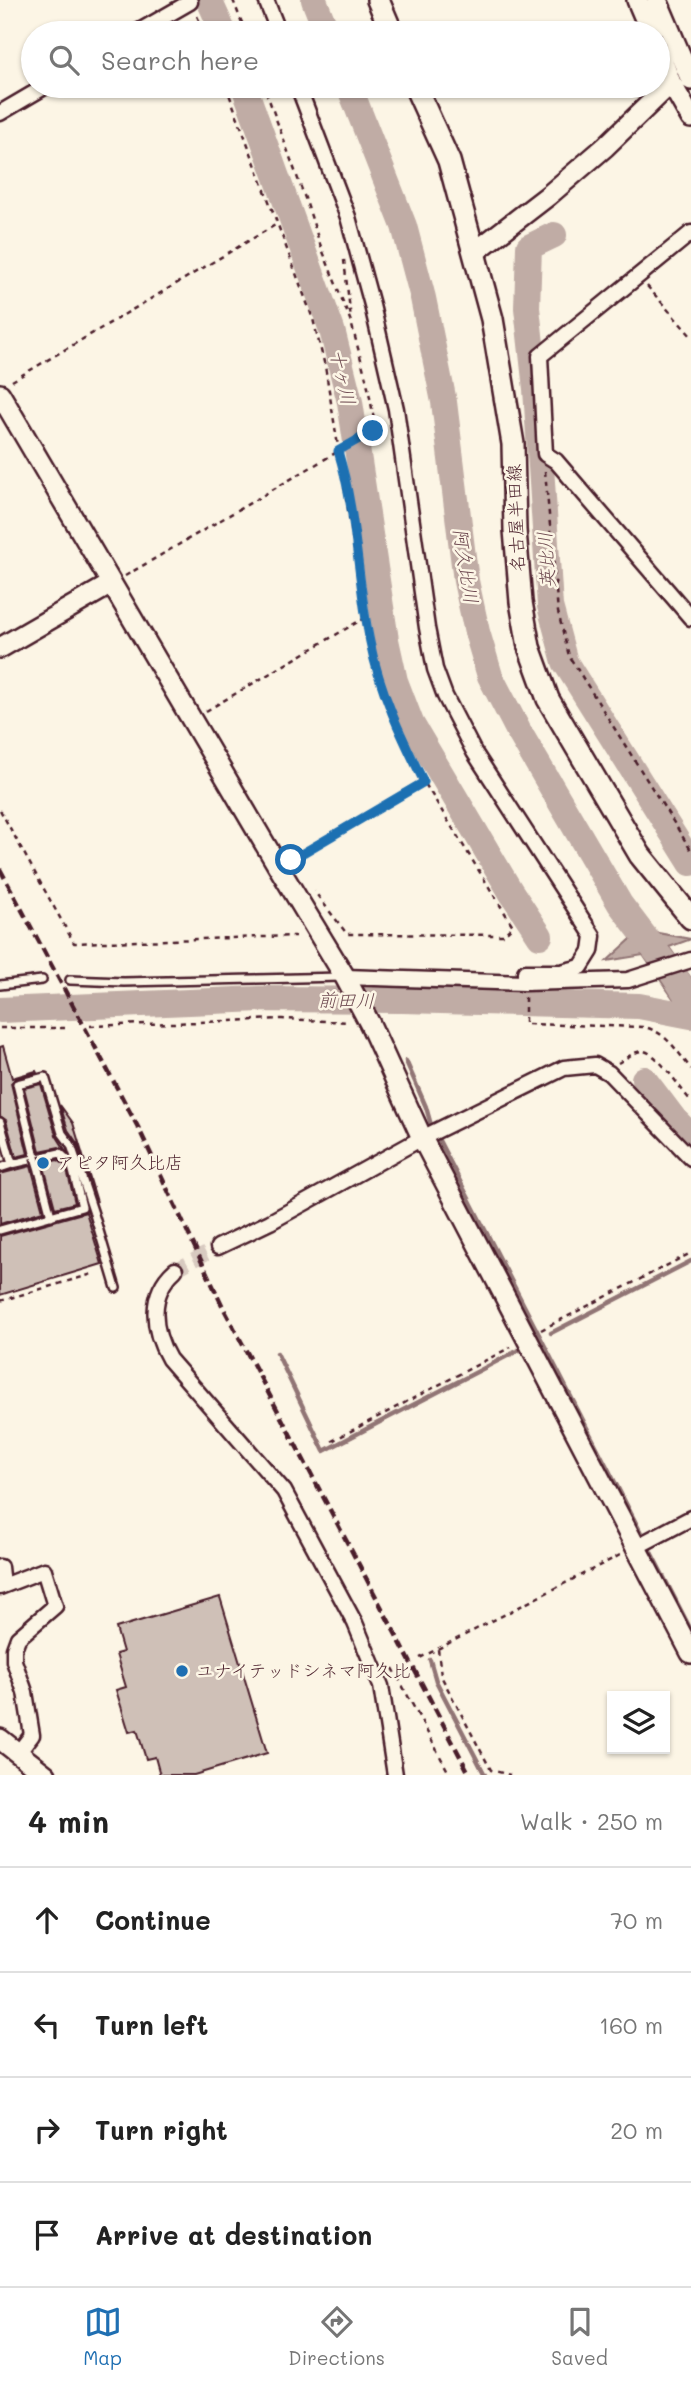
<!DOCTYPE html>
<html lang="en">
<head>
<meta charset="utf-8">
<style>
	:root { --surface:#fff; --page:#f6f6f6; --text:#222; --muted:#767676; --line:#e0e0e0; --accent:#1f6fb2 }
	body { margin:0; font-family:Mali,"Klee One",sans-serif; background:var(--page); color:var(--text) }
	.controls { position:absolute; right:21px; bottom:21px; display:grid; overflow:hidden; border-radius:0px; box-shadow:0 2px 5px #0004 }
	.controls button { width:63px; height:63px; display:grid; place-items:center; padding:0; border:0; border-bottom:2px solid var(--line); background:var(--surface); color:var(--text); font:35px sans-serif }
	.stop { position:absolute; width:21px; height:21px; margin:-16px; border:5px solid #1f6fb2; border-radius:50%; background:#fff }
	.stop.end { background:#1f6fb2; border-color:#fff; box-shadow:0 2px 7px #0008 }
	.list { margin:0; padding:0; list-style:none }
	h2 { display:flex; justify-content:space-between; align-items:center; height:91px; margin:0; padding:0 28px; font-size:30px }
	h2 small { font-size:23px; font-weight:400; color:var(--muted) }
	.list li { display:grid; grid-template-columns:46px 1fr auto; gap:21px; align-items:center; box-sizing:border-box; height:105px; padding:0 28px; border-top:2px solid var(--line) }
	.list b { display:block; font-size:26px; white-space:nowrap }
	.list em { font-size:23px; font-style:normal; color:var(--muted) }
	.icon { flex:none; width:38px; height:38px; fill:none; stroke:currentColor; stroke-width:2; stroke-linecap:round; stroke-linejoin:round }
	.map { position:relative; flex:none; width:691px; height:1775px; overflow:hidden }
	.search { position:absolute; background:var(--surface); box-shadow:0 2px 5px #0004; left:21px; right:21px; top:21px; height:77px; display:flex; align-items:center; gap:18px; box-sizing:border-box; padding:0 24px; border-radius:38px; color:var(--muted); font-size:26px }
	.sheet { height:511px; background:var(--surface) }
	nav { display:flex; justify-content:space-around; align-items:center; box-sizing:border-box; height:98px; border-top:2px solid var(--line); background:var(--surface); font-size:19px; color:var(--muted) }
	nav a { display:grid; justify-items:center; gap:4px }
	nav .on { color:var(--accent) }
	.map>svg:first-child { display:block }
</style>
</head>
<body>
<div class="map">
<svg width="691" height="1775" viewBox="0 0 691 1775">
	<rect width="100%" height="100%" fill="#fcf5e5"/>
	<filter id="ink" filterUnits="userSpaceOnUse"><feTurbulence type="fractalNoise" baseFrequency=".0143" numOctaves="2"/><feDisplacementMap in="SourceGraphic" scale="14" xChannelSelector="R" yChannelSelector="G"/><feConvolveMatrix kernelMatrix="1 2 1 2 8 2 1 2 1" color-interpolation-filters="sRGB"/></filter>
	<g filter="url(#ink)">
		<path fill="#c0aca5" stroke="#917474" stroke-width="2" d="M653,932L691,939L669,947L691,978V1024L643,955L607,961L630,940Z"/>
		<g fill="none" stroke-linecap="round" stroke-linejoin="round">
			<path stroke="#917474" stroke-width="4.5" d="M406,1061L426,1107L431,1125L691,1630
				M551,1333L691,1261
				M277,1353L324,1451L523,1348
				M430,1660L436,1681L485,1775"/>
			<path stroke="#c0aca5" stroke-width="26" d="M209,0L224,33
				M314,0L327,33
				M244,86L332,330L350,402L386,640L395,681L411,723L511,892L540,936
				M349,86L404,226L423,298L444,402L466,581L477,632L490,676L518,730L620,904L674,975L691,1002
				M554,235L529,247L527,308L536,389L550,606L565,662L691,863
				M0,1010L260,999L402,1000L639,1006L691,1016
				M644,1079L675,1120L691,1136"/>
		</g>
		<path fill="#cfc0b7" stroke="#4a1f2b" stroke-width="2" d="M3,1046L12,1078L36,1071L37,1073L16,1078L11,1083L28,1154L16,1157L6,1120L0,1116V1047Z
			M41,1084L56,1135L66,1151L59,1147L40,1151L24,1088Z
			M60,1105L73,1123L97,1202L77,1143L68,1130Z
			M58,1160L66,1166L75,1203L55,1208L43,1163Z
			M31,1166L43,1211L0,1224V1174Z
			M86,1212L102,1264L0,1295V1236Z
			M220,1597L267,1753L194,1775H160L155,1757L146,1759L137,1730L129,1732L116,1690L126,1687L116,1654L123,1652L116,1628Z"/>
		<g fill="none" stroke-linecap="round" stroke-linejoin="round">
			<path stroke="#d8cac0" stroke-width="14" stroke-dasharray="14 7" stroke-linecap="butt" d="M175,1270L218,1247"/>
			<defs>
				<path id="lane" d="M70,980L124,982L341,977
					M0,985L42,980
					M0,1122L12,1164L60,1153L71,1163L82,1207L0,1230
					M35,1157L17,1084L45,1077L62,1133L71,1145L94,1214L116,1288
					M0,1168L12,1164
					M39,1170L51,1216"/>
				<path id="street" d="M266,0L279,33
					M136,33L190,2
					M298,86L348,217L372,305L396,409L427,628L435,669L445,696L474,752L593,936L591,951L581,967L561,972H525V983
					M0,113L46,86
					M691,233L540,356L545,454L556,461L691,618
					M345,977L525,983L628,980L691,960
					M218,1247L270,1222L422,1138L564,1068L595,1065L609,1073L691,1158
					M175,1270C148,1294 152,1330 169,1359L284,1491L313,1545L355,1623L381,1686L395,1775
					M636,1547L691,1518
					M0,1567L2,1585
					M0,1587L44,1570L55,1606L18,1638L14,1649V1661L25,1692L32,1735L19,1752"/>
				<path id="secondary" d="M637,0L651,33
					M657,0L691,80
					M658,50L671,83L691,118
					M475,252L549,195L605,147L671,83
					M0,394L279,868L345,977L370,1024L422,1138L691,1653
					M0,648L111,584
					M0,1739L46,1775"/>
				<path id="primary" d="M378,0L392,33
					M415,86L449,161L492,319L513,444L515,530L521,602L529,647L548,699L640,855L691,918"/>
			</defs>
			<use href="#lane" stroke="#4a1f2b" stroke-width="12"/>
			<use href="#street" stroke="#4a1f2b" stroke-width="19"/>
			<use href="#secondary" stroke="#4a1f2b" stroke-width="24"/>
			<use href="#primary" stroke="#4a1f2b" stroke-width="26"/>
			<path stroke="#4a1f2b" stroke-width="2.5" stroke-dasharray="5 5" stroke-linecap="butt" d="M233,0L246,33
				M197,16L205,33
				M226,86L313,319L325,366L370,642L390,712L424,782L513,926L503,935L347,934L314,891
				M344,260L351,319
				M647,286L691,336
				M12,381L277,224
				M545,471L558,612L569,656L691,850
				M125,576L373,431L375,424L367,382L351,322L320,244L306,201L264,86
				M206,711L361,620L367,619
				M0,810L74,943L295,936
				M294,859L424,782
				M525,997V1024L644,1027C666,1032 677,1051 691,1069
				M90,1026L282,1019L349,1022
				M0,1028H67
				M618,1063C625,1059 636,1050 644,1051C659,1054 680,1089 691,1101
				M0,1301L96,1273
				M541,1330L691,1253
				M332,1441L511,1347
				M438,1649L441,1676L491,1770L510,1775
				M420,1658L622,1554
				M393,1668L450,1775"/>
			<use href="#lane" stroke="#fcf5e5" stroke-width="7"/>
			<use href="#street" stroke="#fcf5e5" stroke-width="14"/>
			<use href="#secondary" stroke="#fcf5e5" stroke-width="19"/>
			<use href="#primary" stroke="#fcf5e5" stroke-width="21"/>
			<path stroke="#4a1f2b" stroke-width="4.5" stroke-dasharray="10 5" stroke-linecap="butt" d="M0,869L139,1129L223,1307L470,1775"/>
			<defs>
				<path id="lane-bridge" d="M35,1157L39,1170"/>
			</defs>
			<use href="#lane-bridge" stroke="#4a1f2b" stroke-width="12" stroke-linecap="butt"/>
			<use href="#lane-bridge" stroke="#fcf5e5" stroke-width="7"/>
		</g>
	</g>
	<g fill="none" stroke-linecap="round" stroke-linejoin="round" filter="url(#ink)">
		<path stroke="#1f6fb2" stroke-width="9" d="M291,860L424,782C401,736 380,692 370,642C357,579 357,513 338,451L373,431"/>
	</g>
	<g fill="#1f6fb2" stroke="#fcf5e5" stroke-width="2.5">
		<circle cx="43" cy="1163" r="7"/>
		<circle cx="182" cy="1671" r="7"/>
	</g>
	<g text-anchor="middle" stroke-width="5" stroke-linejoin="round" paint-order="stroke">
		<g font-size="18" fill="#4a1f2b" stroke="#fcf5e5">
			<text transform="translate(516 518) rotate(-92)" y="6">名古屋半田線</text>
		</g>
		<g font-size="18" fill="#4a1f2b" stroke="#fcf5e5" text-anchor="start">
			<text x="57" y="1169">アピタ阿久比店</text>
			<text x="196" y="1677">ユナイテッドシネマ阿久比</text>
		</g>
		<g font-size="19" font-style="italic" fill="#6d4950" stroke="#fcf5e5">
			<text transform="translate(343 377) rotate(77)" y="7">十ヶ川</text>
			<text transform="translate(546 560) rotate(-94)" y="7">英比川</text>
			<text transform="translate(466 566) rotate(81)" y="7">阿久比川</text>
			<text transform="translate(346 1000) rotate(1)" y="7">前田川</text>
		</g>
	</g>
</svg>
<div class="controls">
<button><svg class="icon" aria-label="layers" viewBox="0 0 24 24"><path d="M12 4l9 5-9 5-9-5zM3 14l9 5 9-5"/></svg></button>
</div>
<div class="stop" style="left:291px;top:860px"></div>
<div class="stop end" style="left:373px;top:431px"></div>
<div class="search"><svg class="icon" aria-label="search" viewBox="0 0 24 24"><circle cx="10" cy="10" r="6"/><path d="M15 15l6 6"/></svg>Search here</div>
</div>
<section class="sheet">
<h2>4 min<small>Walk · 250 m</small></h2>
<ul class="list">
<li><svg class="icon" aria-label="ahead" viewBox="0 0 24 24"><path d="M12 20V5M6 11l6-6 6 6"/></svg><div><b>Continue</b></div><em>70 m</em></li>
<li><svg class="icon" aria-label="left" viewBox="0 0 24 24"><path d="M17 20v-9H6M10 6l-5 5 5 5"/></svg><div><b>Turn left</b></div><em>160 m</em></li>
<li><svg class="icon" aria-label="right" viewBox="0 0 24 24"><path d="M7 20v-9h11M14 6l5 5-5 5"/></svg><div><b>Turn right</b></div><em>20 m</em></li>
<li><svg class="icon" aria-label="arrive" viewBox="0 0 24 24"><path d="M6 21V4h12l-3 4 3 4H6"/></svg><div><b>Arrive at destination</b></div></li>
</ul>
</section>
<nav>
<a class="on"><svg class="icon" aria-label="map" viewBox="0 0 24 24"><path d="M3 6l6-2 6 2 6-2v14l-6 2-6-2-6 2zM9 4v14M15 6v14"/></svg>Map</a>
<a><svg class="icon" aria-label="directions" viewBox="0 0 24 24"><path d="M12 3l9 9-9 9-9-9zM9 14v-3h6M13 9l2 2-2 2"/></svg>Directions</a>
<a><svg class="icon" aria-label="saved" viewBox="0 0 24 24"><path d="M7 4h10v16l-5-4-5 4z"/></svg>Saved</a>
</nav>
</body>
</html>
